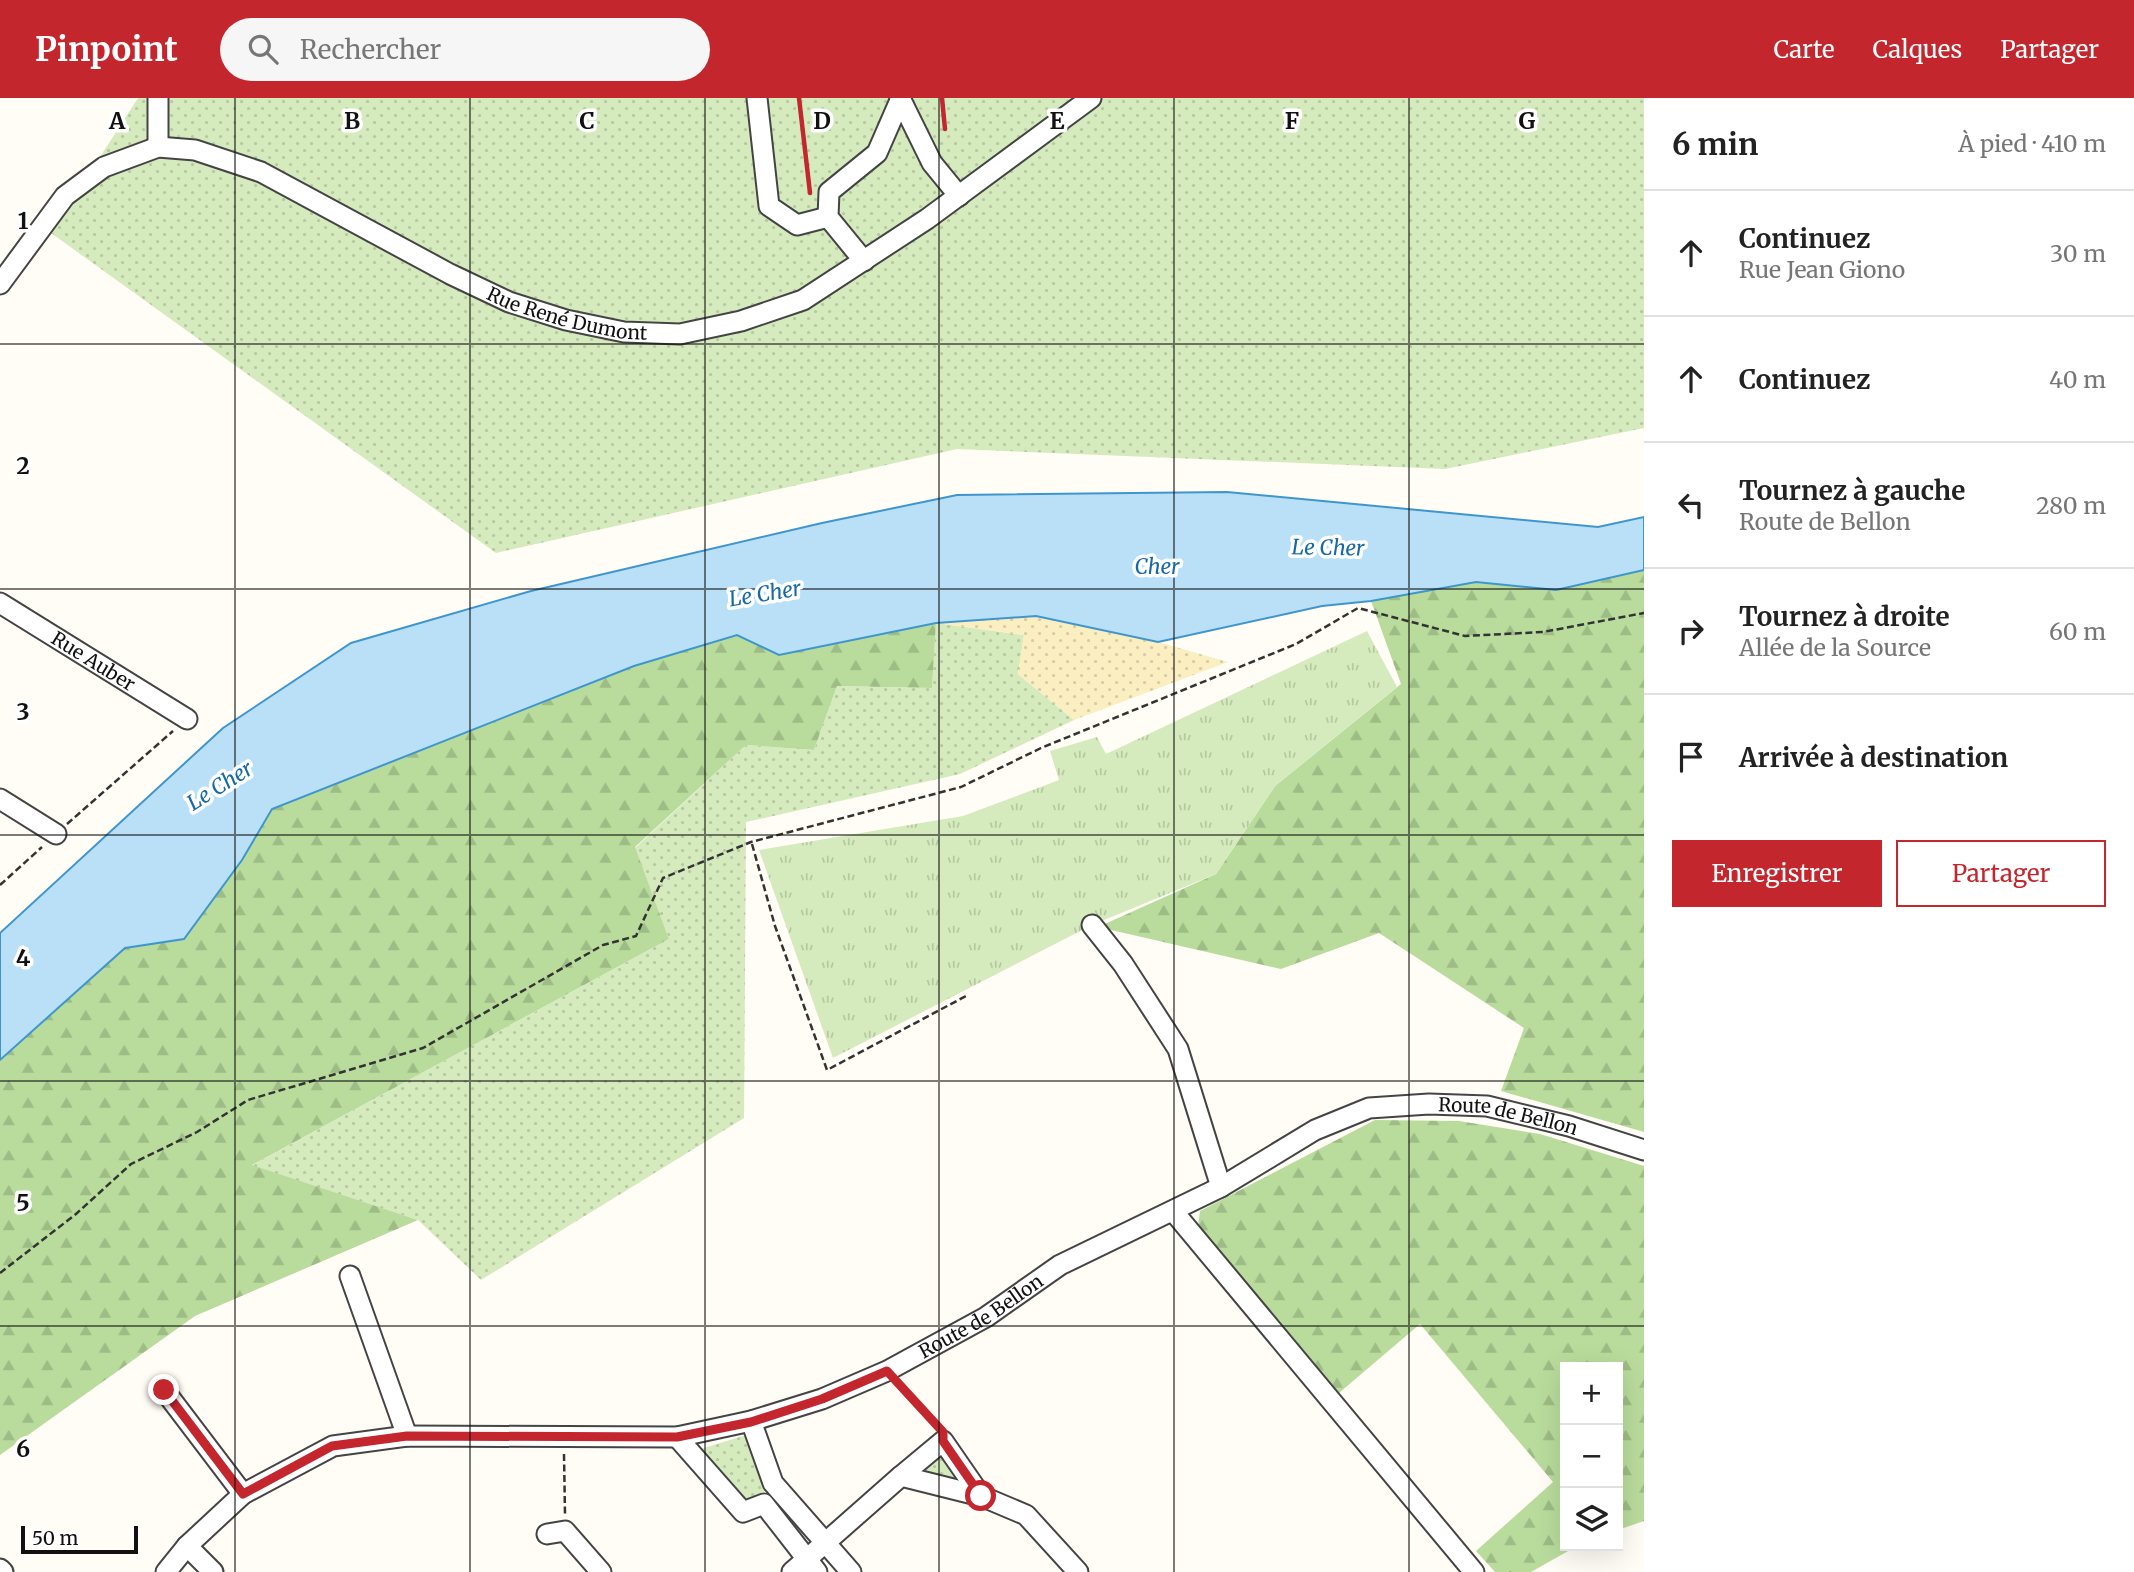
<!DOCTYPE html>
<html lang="fr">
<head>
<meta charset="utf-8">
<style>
	:root { --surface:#fff; --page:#f6f6f6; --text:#222; --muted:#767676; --line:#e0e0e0; --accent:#c4262e }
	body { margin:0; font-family:Merriweather,serif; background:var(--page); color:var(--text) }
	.controls { position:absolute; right:21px; bottom:21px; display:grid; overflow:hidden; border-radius:0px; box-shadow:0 7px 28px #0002 }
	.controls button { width:63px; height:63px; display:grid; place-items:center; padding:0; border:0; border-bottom:2px solid var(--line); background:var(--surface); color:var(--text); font:35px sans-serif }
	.scale { position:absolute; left:21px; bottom:18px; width:117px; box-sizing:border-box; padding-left:7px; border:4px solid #111; border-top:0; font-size:19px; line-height:24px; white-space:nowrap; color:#111; -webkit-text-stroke:5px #fff; paint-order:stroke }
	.stop { position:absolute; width:21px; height:21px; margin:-16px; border:5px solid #c4262e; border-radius:50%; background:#fff }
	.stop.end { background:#c4262e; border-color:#fff; box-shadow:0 2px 7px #0008 }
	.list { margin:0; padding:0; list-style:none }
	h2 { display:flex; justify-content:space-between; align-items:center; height:91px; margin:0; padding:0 28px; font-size:30px }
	h2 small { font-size:23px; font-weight:400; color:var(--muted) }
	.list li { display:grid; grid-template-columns:46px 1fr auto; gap:21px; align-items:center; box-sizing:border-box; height:126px; padding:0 28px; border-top:2px solid var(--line) }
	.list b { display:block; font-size:26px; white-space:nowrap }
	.list p { margin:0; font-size:23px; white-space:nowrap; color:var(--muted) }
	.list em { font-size:23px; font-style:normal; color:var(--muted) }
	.actions { display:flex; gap:14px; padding:21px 28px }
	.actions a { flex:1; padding:16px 0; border:2px solid var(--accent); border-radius:0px; text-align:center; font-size:24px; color:var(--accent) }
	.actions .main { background:var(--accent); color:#fff }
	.icon { flex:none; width:38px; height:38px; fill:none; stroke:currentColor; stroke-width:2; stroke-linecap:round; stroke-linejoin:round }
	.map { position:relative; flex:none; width:1644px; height:1474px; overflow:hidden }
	header { display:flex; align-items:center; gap:42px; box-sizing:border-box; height:98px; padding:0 35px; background:var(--accent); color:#fff }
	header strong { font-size:33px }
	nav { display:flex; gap:38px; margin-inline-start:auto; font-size:24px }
	.search { width:490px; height:63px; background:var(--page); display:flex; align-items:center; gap:18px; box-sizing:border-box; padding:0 24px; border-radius:38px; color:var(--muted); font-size:26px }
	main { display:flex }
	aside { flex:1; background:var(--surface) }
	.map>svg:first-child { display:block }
</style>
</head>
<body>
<header>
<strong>Pinpoint</strong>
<div class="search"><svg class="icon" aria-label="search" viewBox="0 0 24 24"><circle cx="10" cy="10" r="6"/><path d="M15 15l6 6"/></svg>Rechercher</div>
<nav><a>Carte</a><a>Calques</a><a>Partager</a></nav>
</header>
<main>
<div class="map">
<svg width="1644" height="1474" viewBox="0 0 1644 1474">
	<defs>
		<pattern id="grass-dots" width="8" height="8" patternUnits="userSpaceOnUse" patternTransform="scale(1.75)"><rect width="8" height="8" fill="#d5ebbd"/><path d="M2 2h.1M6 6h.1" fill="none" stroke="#b6c8a1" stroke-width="1.8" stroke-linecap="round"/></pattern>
		<pattern id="forest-firs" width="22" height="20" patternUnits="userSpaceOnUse" patternTransform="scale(1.75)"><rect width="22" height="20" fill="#b9dc9c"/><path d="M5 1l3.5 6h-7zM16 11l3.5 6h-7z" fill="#9ebc85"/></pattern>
		<pattern id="sand-dots" width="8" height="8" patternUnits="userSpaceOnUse" patternTransform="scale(1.75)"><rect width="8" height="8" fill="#fbeec1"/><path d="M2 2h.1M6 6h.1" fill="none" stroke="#d6cba5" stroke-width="1.8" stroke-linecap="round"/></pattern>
		<pattern id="park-tufts" width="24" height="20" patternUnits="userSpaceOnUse" patternTransform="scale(1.75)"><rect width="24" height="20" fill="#d5ebbd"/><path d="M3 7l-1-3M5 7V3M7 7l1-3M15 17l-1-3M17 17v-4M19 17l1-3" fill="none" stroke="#b6c8a1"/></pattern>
	</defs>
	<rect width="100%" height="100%" fill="#fffdf5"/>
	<path fill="url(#grass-dots)" d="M138,0H1644V330L1445,371L957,351L496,455L51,135Z
		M936,525L1024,537L1018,576L1074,622L960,676L746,724L744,1020L481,1182L418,1122L251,1068L669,841L635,750L746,647L814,652L837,588L932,590Z
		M746,1337L769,1391L744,1404L699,1359L701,1351Z
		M943,1355L969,1388L918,1374Z"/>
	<path fill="url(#forest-firs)" d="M1644,472V1034L1501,993L1524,930L1379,835L1281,871L1098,829L1216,776L1275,688L1401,586L1371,503L1476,484L1556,492Z
		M936,525L932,590L837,588L814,652L746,647L635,749L669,841L252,1067L418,1122L195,1218L0,1357V962L125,850L184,841L242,762L272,711L634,568L737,537L779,557Z
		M1375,1022L1459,1023L1540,1036L1644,1068V1423L1618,1432V1269H1565V1448H1577L1531,1474H1495L1476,1453L1553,1384L1420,1226L1339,1295L1198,1129L1200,1113Z"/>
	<path fill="url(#sand-dots)" d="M1036,518L1158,544L1228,564L1074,622L1018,576L1024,537L936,525Z"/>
	<path fill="url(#park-tufts)" d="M1367,533L1397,589L1275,688L1216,776L1092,827L833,960L759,752L963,718L1059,682L1050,653L1097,639L1106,656Z"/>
	<path fill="#b9e0f7" stroke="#3f96cf" stroke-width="2" d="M1227,394L1598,429L1644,419V472L1556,492L1476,484L1371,503L1322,508L1158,544L1036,518L936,525L779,557L737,537L634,568L272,711L242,762L184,841L125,850L0,962V835L223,630L351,545L531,493L822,425L957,397Z"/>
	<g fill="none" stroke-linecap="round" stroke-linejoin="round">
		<defs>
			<g id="minor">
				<path d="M158,0V49"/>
				<path d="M757,0L769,108L797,127L828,119"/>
				<path d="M900,0L932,65L959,98"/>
				<path d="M864,163L828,119L829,94L877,55L901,0"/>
				<path id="s1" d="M0,186L65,98L104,69L158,49L195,52L261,74L450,176L509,204L566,222L624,234L680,236L741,223L803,202L927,121L1091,0"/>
				<path id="s2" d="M0,505L187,621"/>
				<path d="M0,701L56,736"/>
				<path d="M1092,827L1123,866L1178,951L1221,1089"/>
				<path d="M1173,1113L1474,1474"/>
				<path d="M350,1178L407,1338"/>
				<path d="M164,1292L243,1396"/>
				<path d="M751,1323L773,1385L851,1474"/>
				<path d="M677,1339L743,1414L764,1406L817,1474"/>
				<path d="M901,1378L943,1343L981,1398L1026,1417L1078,1474"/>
				<path d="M547,1436L565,1433L601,1474"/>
				<path d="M187,1448L213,1474"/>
				<path d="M0,1471L3,1474"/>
				<path id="s3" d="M166,1474L187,1448L243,1396L333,1348L407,1338L677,1339L751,1323L822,1301L887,1273L986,1219L1060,1167L1221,1089L1315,1032L1369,1010L1429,1006L1487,1008L1569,1028L1644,1052"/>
				<path d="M792,1474L901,1378L981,1398"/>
			</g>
		</defs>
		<use href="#minor" stroke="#444" stroke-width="23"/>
		<path stroke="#333" stroke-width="2.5" stroke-dasharray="7 3.5" stroke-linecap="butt" d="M67,726L173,633
			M752,746L775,828L827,972L966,898
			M0,787L42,749
			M0,1175L76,1116L131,1066L197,1034L248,1002L423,950L603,847L636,838L663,780L751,744L961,689L1041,650L1296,546L1358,510L1465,538L1543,534L1644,515
			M899,1286L937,1327
			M564,1356L565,1416"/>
		<use href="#minor" stroke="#fff" stroke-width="19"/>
		<path stroke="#c4262e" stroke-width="4.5" d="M799,0L810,95
			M942,0L945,31"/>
	</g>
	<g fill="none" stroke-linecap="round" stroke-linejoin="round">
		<path stroke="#c4262e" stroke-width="9" d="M164,1292L243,1396L332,1348L407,1338L677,1339L751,1324L822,1301L887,1273L943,1334V1343L981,1398"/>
	</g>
	<path fill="none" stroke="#111" stroke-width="2" stroke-opacity="0.55" d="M235,0V1474M470,0V1474M705,0V1474M939,0V1474M1174,0V1474M1409,0V1474M0,246H1644M0,491H1644M0,737H1644M0,983H1644M0,1228H1644"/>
	<g text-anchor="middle" stroke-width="7" stroke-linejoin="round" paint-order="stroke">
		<g font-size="19" fill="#111" stroke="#fff">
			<text dy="7" stroke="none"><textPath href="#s1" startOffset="662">Rue René Dumont</textPath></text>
			<text dy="7" stroke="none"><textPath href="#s2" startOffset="110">Rue Auber</textPath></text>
			<text dy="7" stroke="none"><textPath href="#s3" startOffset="1468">Route de Bellon</textPath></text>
			<text dy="7" stroke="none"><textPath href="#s3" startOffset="886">Route de Bellon</textPath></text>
		</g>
		<g font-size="21" font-style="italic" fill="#1768a6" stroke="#fff">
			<text transform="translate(1328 450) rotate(1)" y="7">Le Cher</text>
			<text x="1157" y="476">Cher</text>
			<text transform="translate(765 496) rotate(-9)" y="7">Le Cher</text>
			<text transform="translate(220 688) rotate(-32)" y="7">Le Cher</text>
		</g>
	</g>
	<g font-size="23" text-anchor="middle" font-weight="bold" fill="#111" stroke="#fff" stroke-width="7" stroke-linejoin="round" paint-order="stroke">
		<text x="117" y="31">A</text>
		<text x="352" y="31">B</text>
		<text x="587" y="31">C</text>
		<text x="822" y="31">D</text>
		<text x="1057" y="31">E</text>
		<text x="1292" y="31">F</text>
		<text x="1527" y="31">G</text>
		<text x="23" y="131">1</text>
		<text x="23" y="376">2</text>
		<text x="23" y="622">3</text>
		<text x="23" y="868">4</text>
		<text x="23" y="1113">5</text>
		<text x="23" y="1359">6</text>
	</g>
</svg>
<div class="controls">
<button>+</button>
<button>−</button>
<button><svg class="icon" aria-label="layers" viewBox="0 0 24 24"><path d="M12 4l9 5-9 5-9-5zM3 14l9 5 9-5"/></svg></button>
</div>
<div class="scale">50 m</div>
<div class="stop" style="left:981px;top:1398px"></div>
<div class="stop end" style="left:164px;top:1292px"></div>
</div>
<aside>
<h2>6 min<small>À pied · 410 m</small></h2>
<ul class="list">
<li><svg class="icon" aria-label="ahead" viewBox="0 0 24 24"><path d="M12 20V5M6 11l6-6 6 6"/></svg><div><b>Continuez</b><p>Rue Jean Giono</p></div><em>30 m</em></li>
<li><svg class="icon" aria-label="ahead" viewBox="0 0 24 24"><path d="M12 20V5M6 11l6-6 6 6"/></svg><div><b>Continuez</b></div><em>40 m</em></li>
<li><svg class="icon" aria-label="left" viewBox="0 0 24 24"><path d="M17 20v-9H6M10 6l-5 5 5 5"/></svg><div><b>Tournez à gauche</b><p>Route de Bellon</p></div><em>280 m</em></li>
<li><svg class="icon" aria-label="right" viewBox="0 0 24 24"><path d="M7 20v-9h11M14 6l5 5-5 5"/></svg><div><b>Tournez à droite</b><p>Allée de la Source</p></div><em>60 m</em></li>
<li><svg class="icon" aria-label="arrive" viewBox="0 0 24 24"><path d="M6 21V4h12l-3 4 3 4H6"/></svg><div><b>Arrivée à destination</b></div></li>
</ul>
<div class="actions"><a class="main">Enregistrer</a><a>Partager</a></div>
</aside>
</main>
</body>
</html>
